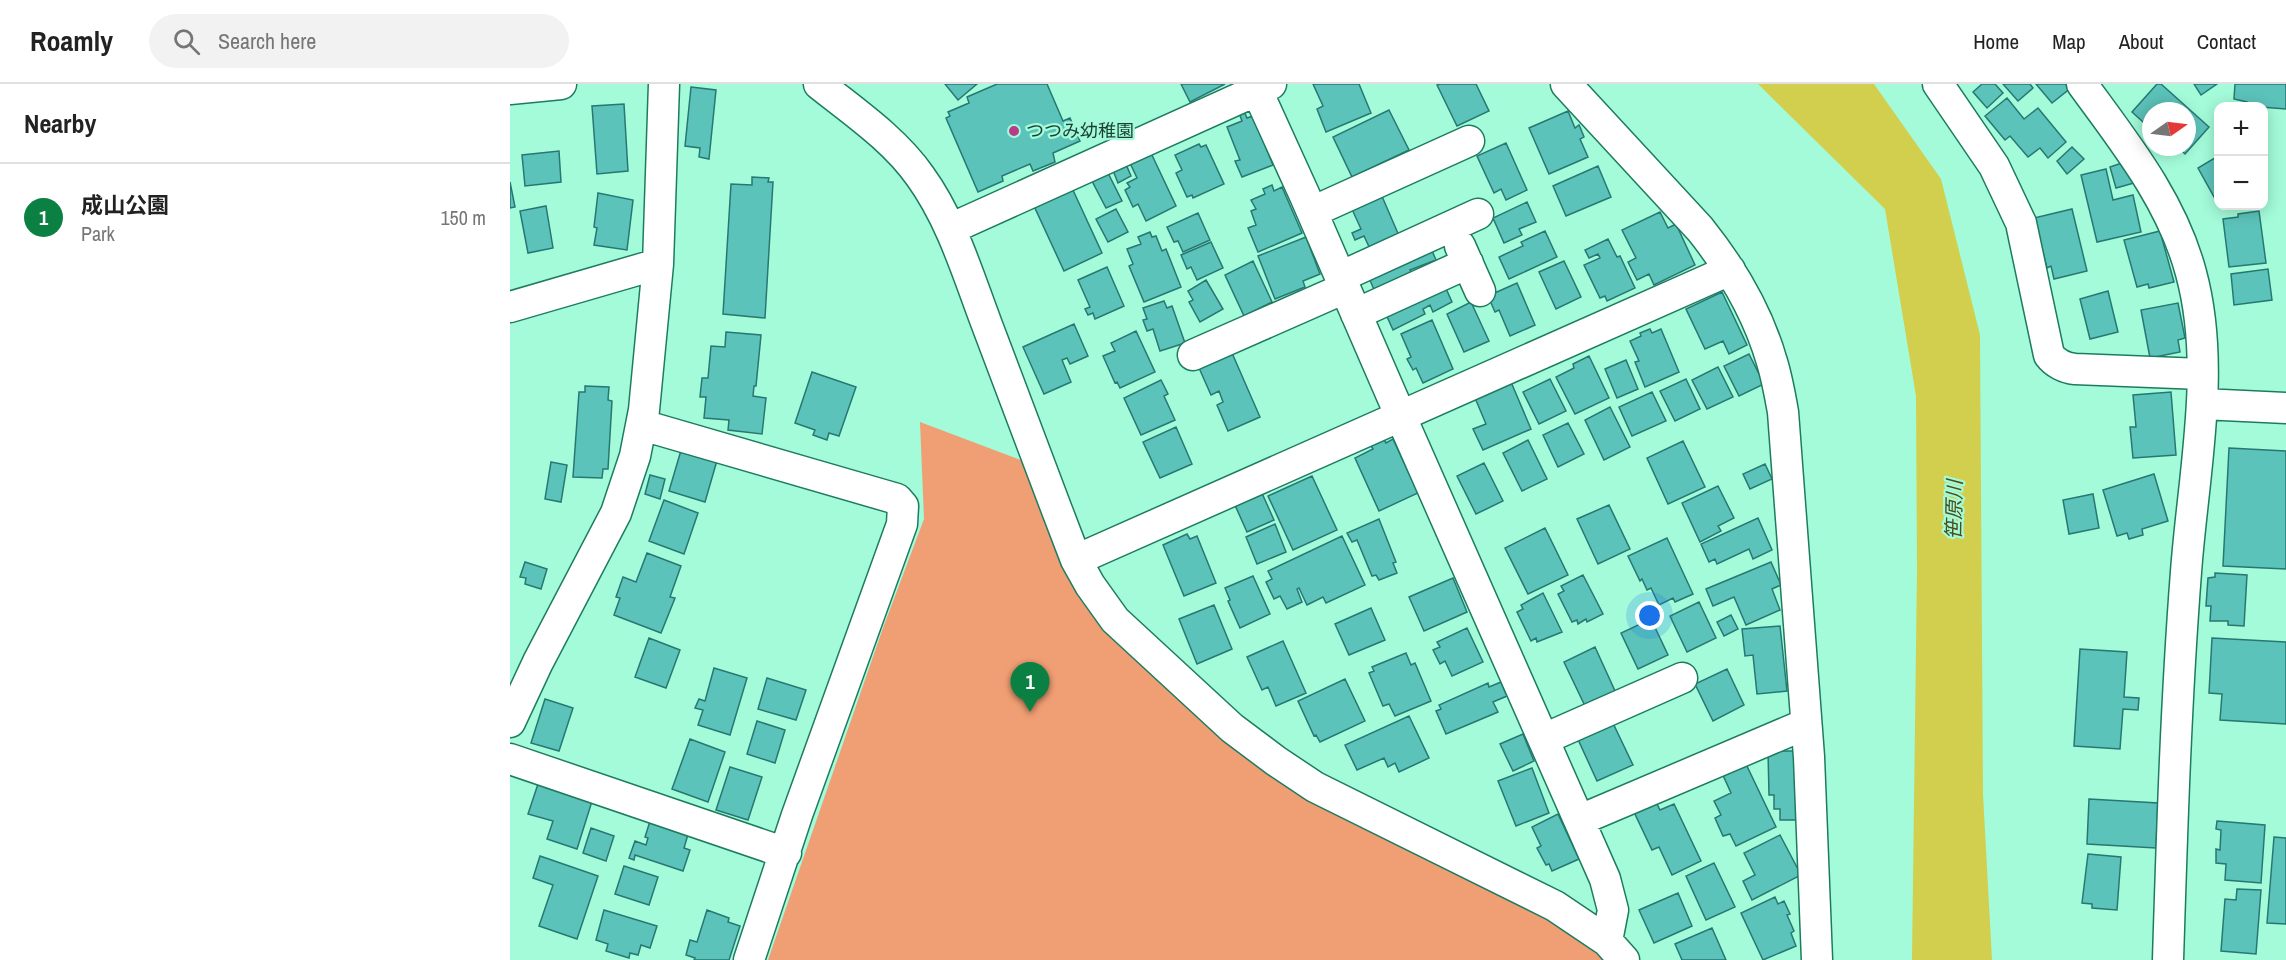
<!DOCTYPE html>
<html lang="en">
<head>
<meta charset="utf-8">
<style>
	:root { --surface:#fff; --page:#f2f2f2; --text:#222; --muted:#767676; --line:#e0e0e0; --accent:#0b8043 }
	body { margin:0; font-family:"Archivo Narrow","Noto Sans JP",sans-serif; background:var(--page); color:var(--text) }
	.controls { position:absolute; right:18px; top:18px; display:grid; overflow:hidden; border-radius:12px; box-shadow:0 3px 15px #0003 }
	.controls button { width:54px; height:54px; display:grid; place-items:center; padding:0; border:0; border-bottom:2px solid var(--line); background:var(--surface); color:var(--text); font:30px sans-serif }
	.compass { position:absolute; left:1632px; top:18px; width:54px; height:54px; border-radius:50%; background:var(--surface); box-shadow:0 3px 15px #0003; rotate:76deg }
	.you { position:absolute; left:1140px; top:532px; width:21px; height:21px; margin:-15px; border:4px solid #fff; border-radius:50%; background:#1a73e8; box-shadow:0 0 0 9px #1a73e833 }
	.badge { display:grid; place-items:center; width:39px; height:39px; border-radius:50%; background:var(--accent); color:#fff; font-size:20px; font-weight:700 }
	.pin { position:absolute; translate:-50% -50px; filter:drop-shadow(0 2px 3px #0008) }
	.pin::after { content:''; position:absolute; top:32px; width:21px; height:18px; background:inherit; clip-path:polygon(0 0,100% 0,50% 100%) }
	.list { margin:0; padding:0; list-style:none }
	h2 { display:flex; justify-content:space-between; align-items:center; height:78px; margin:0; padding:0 24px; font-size:26px }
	h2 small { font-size:20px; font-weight:400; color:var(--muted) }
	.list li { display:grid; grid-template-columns:39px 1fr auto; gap:18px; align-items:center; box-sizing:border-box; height:108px; padding:0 24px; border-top:2px solid var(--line) }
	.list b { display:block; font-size:22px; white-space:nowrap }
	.list p { margin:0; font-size:20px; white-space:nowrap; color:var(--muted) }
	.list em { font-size:20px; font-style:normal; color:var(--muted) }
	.icon { flex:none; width:33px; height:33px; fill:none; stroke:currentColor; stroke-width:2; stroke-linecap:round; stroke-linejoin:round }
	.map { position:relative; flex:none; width:1776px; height:876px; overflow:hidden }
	header { display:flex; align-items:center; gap:36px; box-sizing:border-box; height:84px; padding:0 30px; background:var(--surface); border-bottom:2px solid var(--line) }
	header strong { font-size:28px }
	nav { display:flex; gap:33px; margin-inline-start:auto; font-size:21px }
	.search { width:420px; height:54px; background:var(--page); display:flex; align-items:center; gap:15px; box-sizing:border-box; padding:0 21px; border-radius:33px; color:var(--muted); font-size:22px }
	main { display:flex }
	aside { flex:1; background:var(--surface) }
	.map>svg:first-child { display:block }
</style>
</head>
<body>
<header>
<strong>Roamly</strong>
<div class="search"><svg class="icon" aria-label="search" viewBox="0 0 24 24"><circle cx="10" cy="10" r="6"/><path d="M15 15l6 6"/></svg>Search here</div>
<nav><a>Home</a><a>Map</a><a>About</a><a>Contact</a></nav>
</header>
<main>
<aside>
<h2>Nearby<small></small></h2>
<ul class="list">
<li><span class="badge">1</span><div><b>成山公園</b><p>Park</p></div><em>150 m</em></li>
</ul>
</aside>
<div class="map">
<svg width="1776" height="876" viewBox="0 0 1776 876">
	<rect width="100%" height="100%" fill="#a3fbd9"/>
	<path fill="#f09e73" d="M410,338L513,377L572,518L790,712L1026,826L1095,876H258L373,544L414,435Z"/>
	<path fill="#d2cf4e" d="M1248,0H1364L1431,95L1470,251L1473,710L1482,876H1402L1407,484L1406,312L1375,125Z"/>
	<path fill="#5cc3ba" stroke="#277872" stroke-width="1.5" d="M435,0H467L448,16Z
		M487,0H537L553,37L560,34L570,57L543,69L545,78L523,87L520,80L492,92L493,97L468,108L436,34L440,32L438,28L459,19L457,13Z
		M671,0H715L680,18Z
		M803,0H849L861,29L816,48L807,25L813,22Z
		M930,0H966L979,27L947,42L927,1Z
		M1472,0H1485L1493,9L1477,24L1463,8Z
		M1493,0H1520L1523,4L1508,17Z
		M1526,0H1560L1562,3L1542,19Z
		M1647,0H1651L1699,43L1675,70L1668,63H1677V27H1641V39L1636,34L1633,38L1622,28Z
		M1684,0H1707L1691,11Z
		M1725,0H1776V25L1738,22L1737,18L1724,15Z
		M181,3L206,6L199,75L189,73L190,64L175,62Z
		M1497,14L1514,35L1528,24L1556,58L1538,74L1530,64L1518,73L1500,52L1495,56L1475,32Z
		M114,20L118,87L87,90L82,22Z
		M879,26L899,66L842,93L823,53Z
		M734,27L737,34L743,32L763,81L732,93L725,77L730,76L717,43L732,37L729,29Z
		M1058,27L1065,44L1069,41L1070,43L1074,53L1070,55L1078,73L1039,90L1019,44Z
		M996,59L1017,106L996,116L991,105L984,109L967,72Z
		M689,60L691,63L696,61L714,100L683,114L682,111L677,113L666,89L672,86L665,71Z
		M1562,63L1574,75L1557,90L1547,77Z
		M49,67L51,98L15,102L12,71Z
		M641,69L666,122L636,137L628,120L623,123L615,106L620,103L617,99L627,94L620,79Z
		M1708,72V120L1688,84Z
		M1618,77L1631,97L1606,104L1600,83Z
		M615,78L621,92L608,99L602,84Z
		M1088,82L1101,113L1056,132L1043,102Z
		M1596,85L1603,116L1623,111L1631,148L1587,158L1571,91Z
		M598,89L612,117L596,124L582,97Z
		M242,93L259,94L258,98H263L255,234L213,230L221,100L242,101Z
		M0,98L5,123L0,124Z
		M762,101L764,107L772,103L792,149L748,168L738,144L746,141L741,127L746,125L741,116L755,110L753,105Z
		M562,104L592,169L554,187L524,122Z
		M88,109L123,116L117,166L84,161L87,144L84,143Z
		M871,110L890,154L861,167L854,152L845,156L842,149L851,145L841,123Z
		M1017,118L1026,138L1009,145L1012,151L994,159L983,134Z
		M36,122L43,164L18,169L10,127Z
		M606,125L618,148L598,158L586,135Z
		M1562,125L1577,187L1544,195L1541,182L1537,184L1524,134Z
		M1749,127L1756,179L1719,183L1713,135L1728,133V130Z
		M1150,128L1158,144L1166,140L1185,181L1144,201L1139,190L1127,196L1118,178L1126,174L1112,146Z
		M688,129L700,156L673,168L668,157L664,158L657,143Z
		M1035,147L1047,173L999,195L989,173L1013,162L1011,158Z
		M1650,147L1664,198L1639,204L1638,200L1627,203L1614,156Z
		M640,148L642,153L646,152L652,167L656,165L671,203L634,218L619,182L623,180L617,165L631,160L628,153Z
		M796,153L810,190L793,197L795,203L765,215L748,172Z
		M1098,155L1107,173L1110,172L1125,204L1097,217L1095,212L1090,214L1074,181L1090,174L1088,170L1079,174L1075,166Z
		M701,158L713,184L687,196L681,183L677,185L671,171Z
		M920,162L926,176L900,186L903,192L865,208L856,187L887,174L891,182L900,178L898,172Z
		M743,177L762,218L734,232L715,191Z
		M1054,177L1071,213L1046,225L1029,188Z
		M597,183L614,222L585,235L583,229L578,231L575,225L580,223L568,196Z
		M1758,185L1762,216L1724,221L1721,190Z
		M696,196L713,225L690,238L679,218L683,216L678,207Z
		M1007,199L1025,241L1000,252L989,226L985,228L978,212Z
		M934,200L942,218L923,228L920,221L913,225L915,230L883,246L875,228Z
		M1598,207L1608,248L1580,255L1570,215Z
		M1212,208L1237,261L1219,270L1213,257L1195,265L1176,225Z
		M654,217L657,224L662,222L675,259L650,267L643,245L637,247L633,236L637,235L633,224Z
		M961,218L979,257L954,268L937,230Z
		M1668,219L1675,254L1668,256L1670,268L1640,274L1631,226Z
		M922,236L943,285L913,299L906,284L903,286L897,275L901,273L891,250Z
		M564,240L578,272L560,280L557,274L552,276L561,298L534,310L513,263Z
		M1140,245L1142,249L1151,245L1169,288L1135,303L1125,278L1129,277L1120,257L1131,252L1130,249Z
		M626,247L645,288L610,304L607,298L605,299L593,272L605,267L601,259Z
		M216,248L251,251L246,302H244L243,312L256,314L252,350L218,346L219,336L194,334L196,313H190L192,294H198L201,262L215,263Z
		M722,269L750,333L718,347L707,321L713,318L709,307L701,311L689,284Z
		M1239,270L1254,300L1229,312L1214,282Z
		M1079,272L1099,314L1065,330L1046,293L1064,284L1063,280Z
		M1116,276L1128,305L1107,314L1095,285Z
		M1208,283L1223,313L1197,325L1182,296Z
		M302,288L346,303L329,352L319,349L317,356L303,351L305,346L285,339Z
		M1040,295L1056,327L1029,340L1013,308Z
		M1176,295L1190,325L1165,337L1150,307Z
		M651,296L658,310L654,312L665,336L631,351L614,314Z
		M1001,298L1021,345L973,366L963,345L976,340L965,314Z
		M75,302L99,303L98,316L102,317L98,385H93L92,394L63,393L69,308H75Z
		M1142,308L1156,337L1122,352L1109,323Z
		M1661,308L1666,371L1623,374L1620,343H1626L1623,311Z
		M1100,323L1120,363L1094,376L1075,336Z
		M1058,339L1074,370L1048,383L1033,351Z
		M666,343L682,380L650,394L633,358Z
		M873,354L876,359L883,355L908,409L869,427L845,374L863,365L860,360Z
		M1018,356L1037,395L1012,407L993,369Z
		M1173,357L1195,403L1158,420L1137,374Z
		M172,363L208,373L195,418L159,407Z
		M1719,364L1776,367V485L1713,482Z
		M41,378L57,381L51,418L35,415Z
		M974,379L993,417L966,430L947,392Z
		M1255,380L1262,395L1240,405L1233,390Z
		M1644,390L1658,437L1632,445L1633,451L1619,455L1617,449L1607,452L1593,406Z
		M140,391L155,395L150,415L135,410Z
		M802,392L827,446L783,466L758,412Z
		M1208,402L1224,434L1208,442L1211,447L1190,458L1172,419Z
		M751,407L764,436L737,448L724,419Z
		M1583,410L1589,444L1559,450L1553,416Z
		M154,416L188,429L174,470L139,457Z
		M1099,421L1120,465L1088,480L1067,435Z
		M1248,434L1262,466L1243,475L1239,465L1207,480L1205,475L1199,478L1191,460Z
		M869,435L886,478L883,479L887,489L869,496L866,491L862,492L847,456L842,458L837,449Z
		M765,440L776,468L747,480L736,453Z
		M1035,444L1058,491L1018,510L995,464Z
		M677,450L680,455L687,452L706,499L674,512L653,461Z
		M832,452L855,501L816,519L813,513L797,521L789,504L787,505L792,518L777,525L770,512L764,515L756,498L762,495L758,487Z
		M1157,454L1183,510L1165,518L1163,514L1149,521L1141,504L1137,506L1132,495L1130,497L1118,472Z
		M137,469L171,482L160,513L165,514L151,549L104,531L110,514L106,513L113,493L126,498Z
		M15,478L37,485L31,505L15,500L16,494L10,493Z
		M1261,478L1271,501L1262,505L1270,526L1236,541L1224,513L1203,522L1196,505Z
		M1705,489L1737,491L1734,542L1718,541V537H1700L1701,522H1696L1698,494L1705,493Z
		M1073,491L1093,530L1077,538L1076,535L1068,540L1067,536L1062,538L1048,510L1054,507L1051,502Z
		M743,492L760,530L730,544L718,517L720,516L715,504Z
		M943,494L957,528L914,547L899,513Z
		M1033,509L1052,548L1027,558L1026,554L1021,557L1007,528L1013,525L1011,521Z
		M1189,518L1206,554L1177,568L1160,532Z
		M704,521L722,565L687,580L669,535Z
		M861,524L875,556L839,571L825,540Z
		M1221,531L1228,545L1214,552L1207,538Z
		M1141,535L1158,571L1128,585L1111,549Z
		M1270,542L1277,607L1247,610L1243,571L1235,572L1232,545Z
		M957,544L973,578L942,592L935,577L930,580L923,566L930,563L927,558Z
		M139,554L170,566L156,604L125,593Z
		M1702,554L1776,558V640L1710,636L1712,610L1699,609Z
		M773,557L796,609L766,622L758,603L752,606L737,573Z
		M1085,563L1105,607L1075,622L1054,578Z
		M1570,565L1617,568L1614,613L1629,614L1628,626L1613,625L1610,665L1564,662Z
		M896,569L901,581L905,579L921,617L885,632L879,620L873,622L859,589L864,587L862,583Z
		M204,584L237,594L220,651L188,641L193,626L185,624L189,615L195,617Z
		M1217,585L1234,621L1203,637L1185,600Z
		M257,594L296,606L286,636L248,625Z
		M835,595L855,637L810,658L806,651L804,652L788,617Z
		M991,598L997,612L983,618L988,628L936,650L926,627L931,625L929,621L978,599L979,603Z
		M35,615L63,624L49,667L21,659Z
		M899,632L919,674L889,688L885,679L878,683L874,674L847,686L835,661Z
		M1101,635L1123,681L1087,697L1066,651Z
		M247,637L275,646L265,679L237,670Z
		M1013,650L1024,677L1003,687L990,660Z
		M180,655L215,668L198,718L162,705Z
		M1258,667H1286L1287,736H1270V725H1264V711H1259Z
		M1235,678L1266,743L1226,762L1220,750L1213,752L1205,734L1211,731L1204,717L1221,709L1212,689Z
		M220,683L252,693L238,736L206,726Z
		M1022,684L1039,729L1006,742L988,697Z
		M29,697L83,714L67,765L37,755L43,737L18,730Z
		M1579,715L1648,719L1646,764L1577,760Z
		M1146,718L1150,726L1164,720L1191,777L1162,791L1149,763L1142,766L1124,728Z
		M1048,730L1069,775L1042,787L1039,780L1036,781L1027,764L1031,762L1022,743Z
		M141,734L179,747L174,764L180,766L173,787L125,771L124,776L119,774L125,757L136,761L138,754L135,753Z
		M1707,737L1755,741L1751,799L1715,796L1716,780L1706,779V765L1710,766L1711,746L1706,745Z
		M81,744L104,752L96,777L73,769Z
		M1270,751L1291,791L1242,816L1233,797L1245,791L1234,769Z
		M1764,753L1776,754V840L1757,839Z
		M1578,770L1611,773L1607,826L1582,824V820L1572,819Z
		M30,772L88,792L67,855L29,842L43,801L23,794Z
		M1204,779L1225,823L1196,836L1176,792Z
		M114,782L148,793L139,821L105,810Z
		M1727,805L1751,806L1746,870L1711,867L1715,815L1726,816Z
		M1168,809L1182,842L1144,859L1129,826Z
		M1265,813L1268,820L1274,817L1280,830L1277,831L1284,847L1281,849L1286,862L1253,876L1231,829Z
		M94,826L147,842L140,864L131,861L128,871L120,869L119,874L96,867L98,860L86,856Z
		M197,826L219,834L218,838L230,842L219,876H184L185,874L176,871L180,856L187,858Z
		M1202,844L1216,876H1172L1165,860Z"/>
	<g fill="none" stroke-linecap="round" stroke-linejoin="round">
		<defs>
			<path id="minor" d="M309,0C344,28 384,55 410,92C442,136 458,191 477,241C507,320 536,398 566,476L580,501L605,536L722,644L766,677L805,703L1045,822L1097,857L1114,876
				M744,0L795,112L891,333L1095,795L1103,826L1097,857
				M1056,0L1190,145C1222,185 1248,229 1262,278C1267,294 1270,311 1273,328L1299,673L1307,876
				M1428,0L1484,82L1511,139L1539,271C1545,279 1555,284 1565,285L1692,290
				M1572,0C1615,59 1662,117 1681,189C1707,284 1683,391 1676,488C1666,617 1662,747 1658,876
				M0,5L51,0
				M802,128L959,57
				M440,145L761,0
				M950,162L970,207
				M830,193L968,130
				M0,223L148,180
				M846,230L958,179
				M683,271L835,204
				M1692,320L1776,324
				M132,341L387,415L393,422L392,440L287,731L239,876
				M566,476L1220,186
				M0,638L28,578L106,429L125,372L134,326L148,180L154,0
				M1034,655L1172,594
				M0,675L276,769
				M1070,736L1296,640"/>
		</defs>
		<use href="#minor" stroke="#1d7c60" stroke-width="33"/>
		<use href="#minor" stroke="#fff" stroke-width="30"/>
	</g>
	<circle fill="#ba3b87" stroke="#a3fbd9" stroke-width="2" cx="504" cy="47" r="6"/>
	<g text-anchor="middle" stroke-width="4.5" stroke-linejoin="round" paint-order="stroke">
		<g font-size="18" fill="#1a3f32" stroke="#a3fbd9" text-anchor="start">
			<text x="516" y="53">つつみ幼稚園</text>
		</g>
		<g font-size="20" font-style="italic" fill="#4e4c19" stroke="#a3fbd9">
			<text transform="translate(1444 426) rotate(-89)" y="7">笹原川</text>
		</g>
	</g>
</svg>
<div class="controls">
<button>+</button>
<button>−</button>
</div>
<svg class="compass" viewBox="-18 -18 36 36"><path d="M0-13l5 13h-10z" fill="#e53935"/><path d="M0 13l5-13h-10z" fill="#767676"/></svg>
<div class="you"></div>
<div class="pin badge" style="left:520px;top:628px">1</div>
</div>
</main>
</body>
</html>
